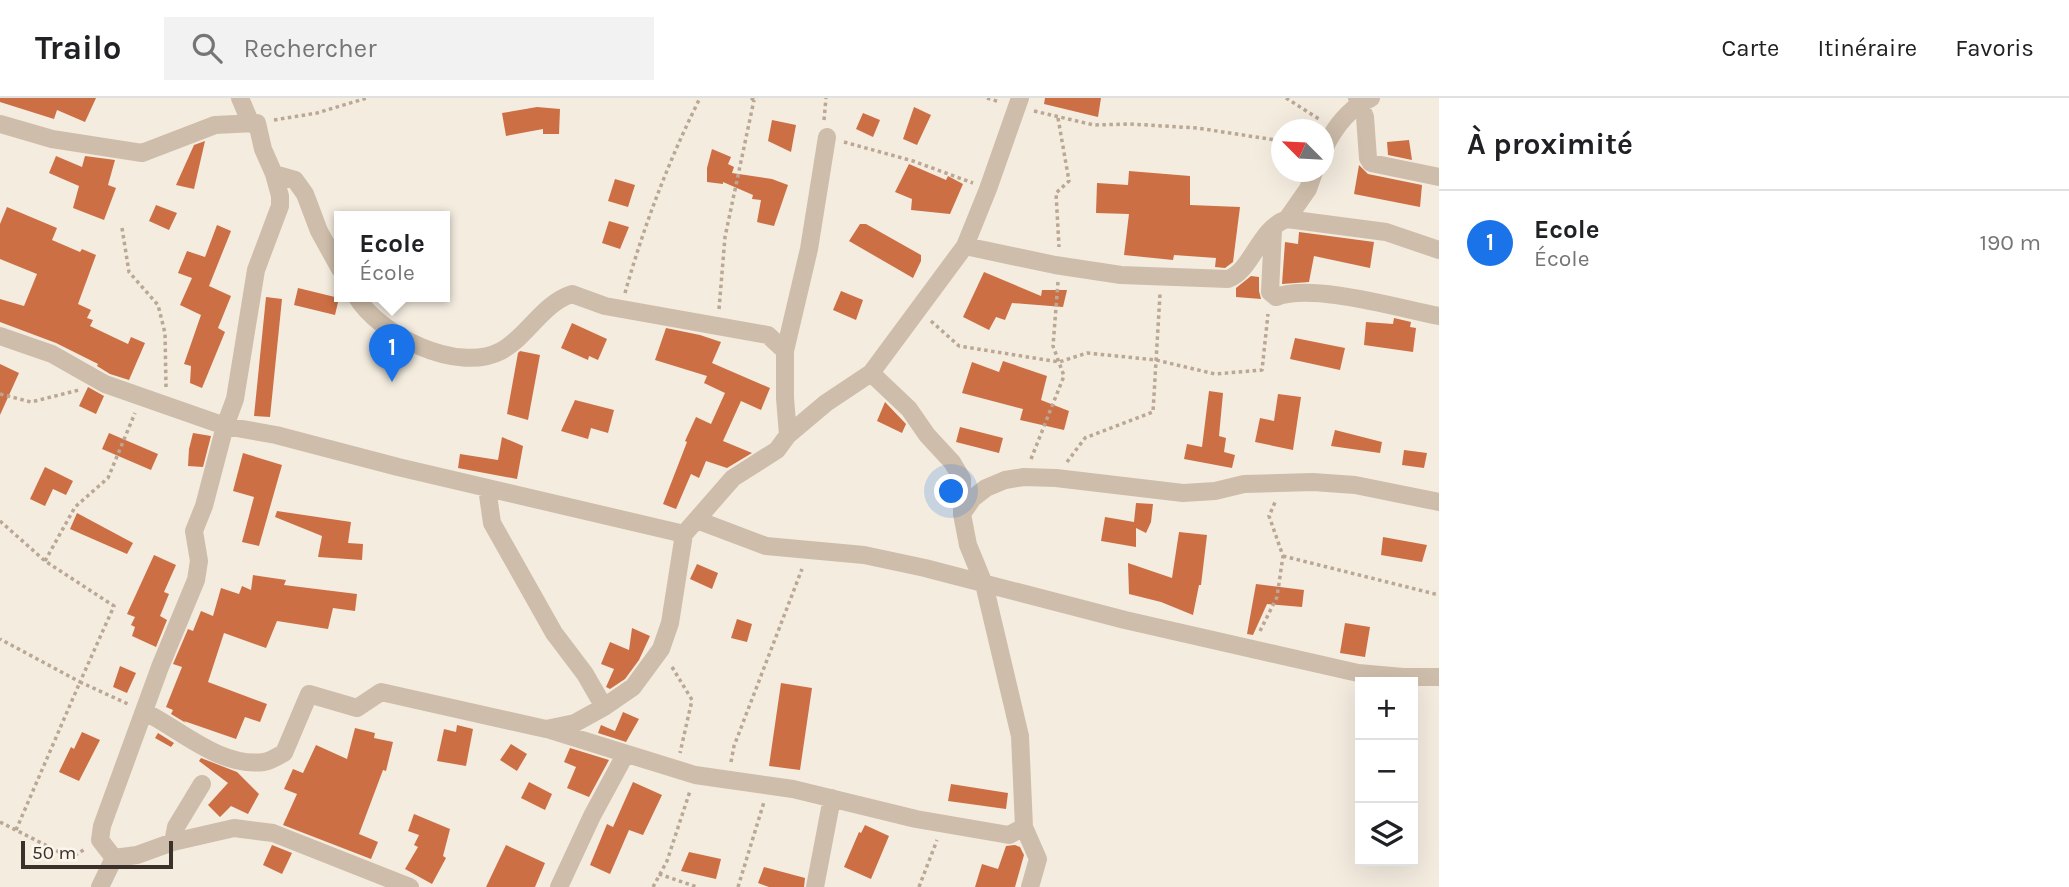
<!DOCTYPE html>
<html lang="fr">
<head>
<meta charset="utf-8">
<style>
	:root { --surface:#fff; --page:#f2f2f2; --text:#202124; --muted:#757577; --line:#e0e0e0; --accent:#1a73e8 }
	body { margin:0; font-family:Karla,sans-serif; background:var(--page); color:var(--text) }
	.controls { position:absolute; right:21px; bottom:21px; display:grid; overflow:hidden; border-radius:0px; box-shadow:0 7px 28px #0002 }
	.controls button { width:63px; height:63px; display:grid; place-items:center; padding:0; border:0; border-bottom:2px solid var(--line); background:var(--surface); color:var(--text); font:35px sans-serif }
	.compass { position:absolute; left:1271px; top:21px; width:63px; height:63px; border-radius:50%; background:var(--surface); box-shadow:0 7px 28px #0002; rotate:294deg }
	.scale { position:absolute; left:21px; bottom:18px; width:152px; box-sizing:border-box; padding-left:7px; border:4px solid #3b302a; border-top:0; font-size:19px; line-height:24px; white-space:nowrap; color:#3b302a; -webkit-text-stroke:5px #fbf5ec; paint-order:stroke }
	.you { position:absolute; left:952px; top:394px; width:24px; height:24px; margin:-18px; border:5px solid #fff; border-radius:50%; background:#1a73e8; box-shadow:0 0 0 10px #1a73e833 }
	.badge { display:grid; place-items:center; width:46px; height:46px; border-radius:50%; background:var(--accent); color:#fff; font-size:23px; font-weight:700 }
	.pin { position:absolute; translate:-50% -58px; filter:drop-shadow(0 2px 4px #0008) }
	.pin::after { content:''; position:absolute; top:37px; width:24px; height:21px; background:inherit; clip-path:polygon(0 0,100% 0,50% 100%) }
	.popup { position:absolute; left:334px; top:113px; width:116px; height:91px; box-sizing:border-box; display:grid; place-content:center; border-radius:0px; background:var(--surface); filter:drop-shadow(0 2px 5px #0005); font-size:23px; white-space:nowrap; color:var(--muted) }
	.popup b { font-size:26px; color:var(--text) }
	.popup::after { content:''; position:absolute; left:50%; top:100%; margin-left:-14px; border:14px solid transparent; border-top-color:var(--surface) }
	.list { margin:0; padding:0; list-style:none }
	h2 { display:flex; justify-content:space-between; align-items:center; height:91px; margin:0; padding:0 28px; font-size:30px }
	h2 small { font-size:23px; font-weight:400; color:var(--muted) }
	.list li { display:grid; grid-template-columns:46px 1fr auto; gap:21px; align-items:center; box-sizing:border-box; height:105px; padding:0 28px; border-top:2px solid var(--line) }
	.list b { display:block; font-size:26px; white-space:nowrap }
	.list p { margin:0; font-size:23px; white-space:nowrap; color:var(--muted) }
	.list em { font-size:23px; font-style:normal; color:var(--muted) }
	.icon { flex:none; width:38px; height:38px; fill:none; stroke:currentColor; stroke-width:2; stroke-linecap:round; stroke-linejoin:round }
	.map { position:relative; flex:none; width:1439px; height:789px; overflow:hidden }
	header { display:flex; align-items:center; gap:42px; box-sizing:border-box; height:98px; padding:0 35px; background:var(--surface); border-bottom:2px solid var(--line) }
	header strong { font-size:33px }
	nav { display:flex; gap:38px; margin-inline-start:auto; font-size:24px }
	.search { width:490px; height:63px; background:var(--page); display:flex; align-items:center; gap:18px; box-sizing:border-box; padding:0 24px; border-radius:0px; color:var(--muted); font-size:26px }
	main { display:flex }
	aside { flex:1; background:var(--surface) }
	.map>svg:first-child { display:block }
</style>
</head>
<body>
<header>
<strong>Trailo</strong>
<div class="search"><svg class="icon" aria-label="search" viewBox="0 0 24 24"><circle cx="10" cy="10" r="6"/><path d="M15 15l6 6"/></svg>Rechercher</div>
<nav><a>Carte</a><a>Itinéraire</a><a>Favoris</a></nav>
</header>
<main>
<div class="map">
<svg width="1439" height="789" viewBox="0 0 1439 789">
	<rect width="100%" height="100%" fill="#f4ecdf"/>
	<path fill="#cd6f44" d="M0,0H96L85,24L57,12L54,21L0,4Z
		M1045,0H1101L1098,19L1044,6Z
		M537,9L560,11L559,36H543V31L506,38L502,15Z
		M914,9L931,17L917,47L903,41Z
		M863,15L880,22L873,39L856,31Z
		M772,22L796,27L791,54L768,43Z
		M1409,42L1412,62L1388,57L1387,44Z
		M205,43L194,91L176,87L194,47Z
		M712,51L731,59L728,66L734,69L732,75L772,81L788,87L774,128L757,124L761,102L752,101L753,97L723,84V86L707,84V70Z
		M56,58L82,69L85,58L115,62L108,87L116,90L104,122L73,110L79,88L49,75Z
		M909,66L946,82L948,78L963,86L950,116L911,112L912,101L895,94Z
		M1359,67L1368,76L1422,87L1420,109L1354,96Z
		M1129,73L1190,78V107L1240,109L1233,164L1225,170L1215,169L1216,160L1174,157L1173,162L1124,157L1129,116L1096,115L1097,85L1128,87Z
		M615,81L635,87L628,109L608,103Z
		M156,107L177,115L169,132L149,123Z
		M7,109L57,130L52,142L80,154L82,151L96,157L78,206L91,212L87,220L93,222L90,228L128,246L131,239L145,245L129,282L110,276L97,268L98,266L56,245L0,224V201L24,208L37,176L0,161V126Z
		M609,123L629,129L620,151L602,145Z
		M860,126H866L921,157V163L913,180L849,143Z
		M217,127L231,133L209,188L231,198L218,230L225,234L202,290L190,285L191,268L184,266L201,217L180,207L192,180L178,175L187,153L205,159Z
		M1299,134L1374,144L1370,170L1314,158L1309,184L1282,186L1285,144L1298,146Z
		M984,174L1041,198L1042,192H1067L1063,209L1012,205L1005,222L996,219L989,232L963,219Z
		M1251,178L1259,179V193L1261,201L1236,199V190Z
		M298,190L339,200L335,217L294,207Z
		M841,193L863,202L856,222L833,212Z
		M266,199L282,201L270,319L254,318Z
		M1394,220L1411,224L1410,229L1416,230L1413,254L1364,247L1366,224L1393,226Z
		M572,225L607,241L598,262L589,258L588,262L561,250Z
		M666,230L700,237L721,244L712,265L770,290L761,312L741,303L723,343L752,355L727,370L706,363L699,380L691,376L676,411L663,406L687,344L685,343L696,319L711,326L725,295L704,285L707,278L655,262Z
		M1295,240L1345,250L1340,272L1290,261Z
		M520,253L540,257L528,322L507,316L518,255Z
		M1003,263L1047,278L1041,302L1069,313L1064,332L1020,322L1023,311L962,295L972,264L999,274Z
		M0,266L19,275L0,317Z
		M88,289L104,298L96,316L79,308Z
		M1209,293L1223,295L1219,338L1226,340L1224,354L1235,357L1232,370L1184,361L1187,346L1202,349Z
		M1278,296L1301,299L1293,352L1255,344L1260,320L1274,323Z
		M575,302L614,312L608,335L591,330L588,341L561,333Z
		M885,304L906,326L902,335L877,323Z
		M960,329L1003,340L999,355L956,344Z
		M1335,332L1382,344L1380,355L1331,348Z
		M109,335L158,356L151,372L102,351Z
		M193,335L211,338L203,369L188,368L189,351Z
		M502,339L523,348L517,381L458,370L460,356L498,362Z
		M1404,352L1427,355L1424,370L1402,367Z
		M243,355L282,367L259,448L242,444L254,399L233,393Z
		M45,369L73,383L66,397L53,391L45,408L30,401Z
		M1136,405L1153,406L1151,424L1146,435L1136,430V449L1101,443L1105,419L1134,424Z
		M277,413L351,424L348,445L363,446L362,462L318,459L322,438L275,419Z
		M77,415L133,445L127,456L70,431Z
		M1179,434L1207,437L1201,487H1199L1193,517L1161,504L1129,496L1128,465L1172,480Z
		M1383,439L1427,447L1422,464L1381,457Z
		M154,457L176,467L164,494L169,496L160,518L167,522L156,549L132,538L135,529L131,527L135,519L127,516Z
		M697,466L718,475L712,491L690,481Z
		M253,477L286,482L284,487L357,496L355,513L333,510L328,531L277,523L266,550L224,535L208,584L267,606L260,624L245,619L236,641L184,623L186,625L171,616L173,612L166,609L182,569L173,566L188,531L193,533L201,513L213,518L221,490L239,496L242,488L251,492Z
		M1256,486L1304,492L1302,509L1267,506L1253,537L1247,536Z
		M737,521L752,526L747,544L731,540Z
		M1345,525L1370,529L1365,559L1340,555Z
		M632,530L650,538L639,562L625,581L610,591L606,589L614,571L601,566L610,544L629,552Z
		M120,568L136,575L127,595L113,589Z
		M781,585L812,590L800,672L769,668Z
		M623,614L639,621L626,644L598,635L601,627L615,633Z
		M457,627L473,631L466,668L437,663L444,631L456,634Z
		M355,630L375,635L374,640L393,644L386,673L383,672L359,736L378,744L371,761L283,727L297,696L284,691L293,671L303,675L316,647L347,661Z
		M82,634L100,642L79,683L59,674L71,649L74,651Z
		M158,635L174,645L171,649L155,640Z
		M511,646L527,656L517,673L500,662Z
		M570,650L609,662L589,699L567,690L576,669L564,664Z
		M201,660L237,674L259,696L248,716L231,708L220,719L208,707L228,685L199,663Z
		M529,684L552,696L545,712L521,700Z
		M633,684L662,697L643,737L629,732L610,776L590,767L607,726L613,729Z
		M951,686L1008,695L1006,711L948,703Z
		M414,716L450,731L443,758L446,760L432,786L405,771L418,749L414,747L419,737L408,733Z
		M865,727L889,738L871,781L844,769L859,734L861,735Z
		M272,747L292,755L282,776L263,767Z
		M506,747L545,765L535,789H486Z
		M1015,747L1020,749L1024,757L1015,789H975L982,766L998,771L1006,748Z
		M689,754L721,761L716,781L681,773Z
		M764,769L805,780L804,789H769L758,785Z"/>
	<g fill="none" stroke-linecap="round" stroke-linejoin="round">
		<path stroke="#baa794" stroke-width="3.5" stroke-dasharray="3.5 3.5" stroke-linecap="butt" d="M751,0L754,2L757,0
			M987,0L1000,4
			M1286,0L1319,21
			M1034,13L1094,27L1130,26L1197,30L1282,43
			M1058,20L1069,83L1056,95L1059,149
			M274,22L317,15L367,0
			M824,22L826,0
			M844,44L913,63L973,85
			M122,130L129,174L158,207L165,235L166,289
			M625,195C644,127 669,62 700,0
			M719,211L725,139L754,2
			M931,223L959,248L1059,264L1087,255L1156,262L1215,276L1262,272L1268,216
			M0,296L31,304L79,292
			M1031,361L1064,278L1053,248L1058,184
			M1067,364L1085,340L1153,314L1160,196
			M0,423L45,463L114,508L80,584L0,541
			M1283,458L1439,497
			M45,463L75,409L108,380L135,315
			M1260,533L1277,499L1283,458L1269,418L1276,402
			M672,569L692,602L680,655
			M731,664L734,648L802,471
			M0,724L71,760L85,751
			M16,732L80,584L128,606
			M659,776L697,789
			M653,789L667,763L690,693
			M738,789L764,704
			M919,789L937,742"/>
		<path stroke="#cebdaa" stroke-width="18" d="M240,0L251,26
			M1357,0L1365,19L1368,60L1371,65L1439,79
			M0,26L52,41L142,55L215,27L257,25L263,51L274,76
			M1324,51C1334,30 1349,10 1371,0
			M1287,121L1308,91L1314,74
			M1273,131L1270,194L1276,199C1313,185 1398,210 1439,218
			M965,148L1055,167L1121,177L1228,181C1252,173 1259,130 1287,121L1386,134L1439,152
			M356,198C379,237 457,276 501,253C527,239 543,205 572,196L605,208L768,237L785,253V300L788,337
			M0,238L52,256L105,286L225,328L276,337L398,369L684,436
			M785,253L809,151L827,39
			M871,275L909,311L927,337L952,364L962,381V416L968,447L984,486L1020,638L1024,729L1038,761L1030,789
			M487,390L492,425L554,535L585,576L604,609
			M962,416L973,400L986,390L1005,382L1024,379L1056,380L1183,395L1215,393L1244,386L1313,384L1355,387L1439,404
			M697,422L766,448L864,457L925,470L1125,522L1358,575L1403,579H1439
			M145,614C181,632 221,670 264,664C271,663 278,658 284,655L309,596L357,610L381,594L546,631L575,625L604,609L633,589L661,551L670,525L684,436L733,380L777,352L788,337L826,305L871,275L965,148L988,91L1020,0
			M550,632L695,677L793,691L916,721L1009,737L1024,729
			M173,744L176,729L202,686
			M114,760L137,757L173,744L234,730L273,735L410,789
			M100,789L114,760L100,742L102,728L160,569L196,482L199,463L194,433L204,408L225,328L235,301L256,172L280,108V98L274,76L295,82L305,96L319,133L340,171
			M559,789L592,718L625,657
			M815,789L832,700"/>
	</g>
</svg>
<div class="controls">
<button>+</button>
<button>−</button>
<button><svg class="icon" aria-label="layers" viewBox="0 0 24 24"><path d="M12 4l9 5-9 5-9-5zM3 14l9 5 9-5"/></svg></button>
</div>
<svg class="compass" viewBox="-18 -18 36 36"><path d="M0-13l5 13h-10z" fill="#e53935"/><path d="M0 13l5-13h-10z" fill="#757577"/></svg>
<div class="scale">50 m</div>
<div class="you"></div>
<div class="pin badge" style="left:392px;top:284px">1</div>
<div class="popup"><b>Ecole</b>École</div>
</div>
<aside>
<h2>À proximité<small></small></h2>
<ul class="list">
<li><span class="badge">1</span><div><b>Ecole</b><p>École</p></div><em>190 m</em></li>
</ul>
</aside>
</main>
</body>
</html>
